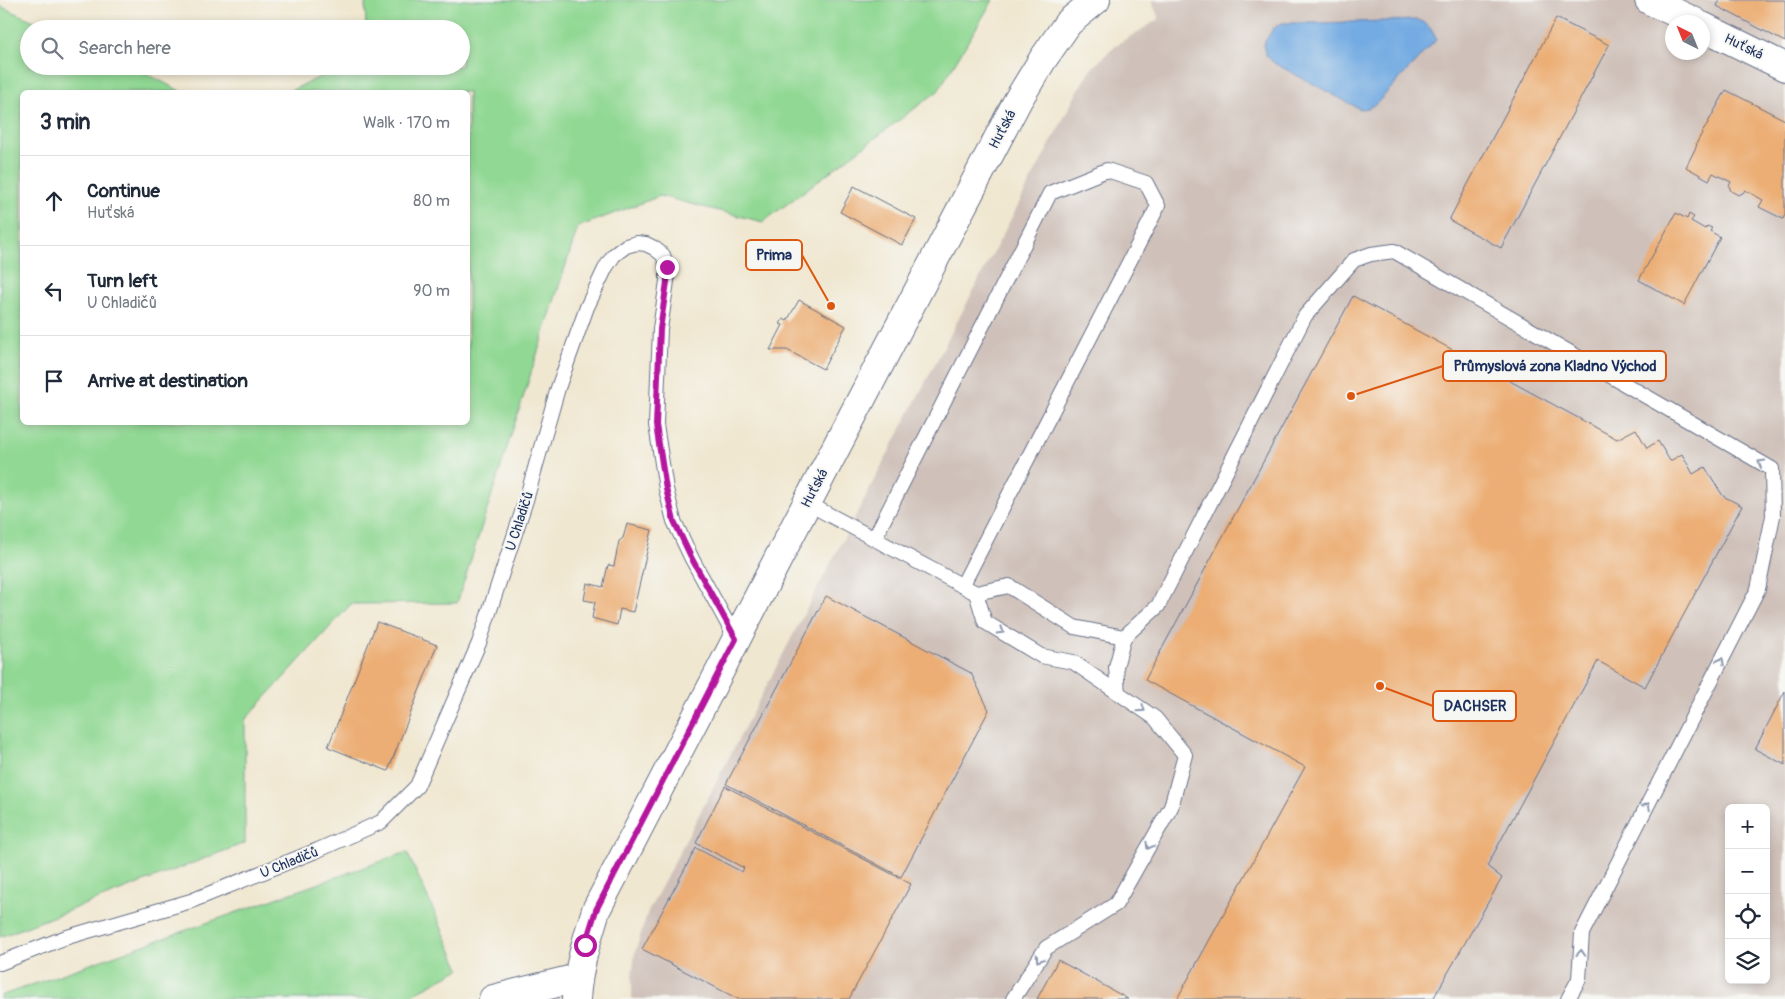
<!DOCTYPE html>
<html lang="en">
<head>
<meta charset="utf-8">
<style>
	:root { --surface:#fff; --page:#f2f2f3; --text:#1f2937; --muted:#747a83; --line:#e0e1e3 }
	body { margin:0; font-family:Pangolin,sans-serif; background:var(--page); color:var(--text) }
	.controls { position:absolute; right:15px; bottom:15px; display:grid; overflow:hidden; border-radius:8px; box-shadow:0 2px 8px #0003 }
	.controls button { width:45px; height:45px; display:grid; place-items:center; padding:0; border:0; border-bottom:1px solid var(--line); background:var(--surface); color:var(--text); font:25px sans-serif }
	.compass { position:absolute; left:1665px; top:15px; width:45px; height:45px; border-radius:50%; background:var(--surface); box-shadow:0 2px 8px #0003; rotate:317deg }
	.stop { position:absolute; width:15px; height:15px; margin:-11px; border:4px solid #b5179e; border-radius:50%; background:#fff }
	.stop.end { background:#b5179e; border-color:#fff; box-shadow:0 1px 5px #0008 }
	.list { margin:0; padding:0; list-style:none }
	h2 { display:flex; justify-content:space-between; align-items:center; height:65px; margin:0; padding:0 20px; font-size:21px }
	h2 small { font-size:16px; font-weight:400; color:var(--muted) }
	.list li { display:grid; grid-template-columns:32px 1fr auto; gap:15px; align-items:center; box-sizing:border-box; height:90px; padding:0 20px; border-top:1px solid var(--line) }
	.list b { display:block; font-size:19px; white-space:nowrap }
	.list p { margin:0; font-size:16px; white-space:nowrap; color:var(--muted) }
	.list em { font-size:16px; font-style:normal; color:var(--muted) }
	.icon { flex:none; width:28px; height:28px; fill:none; stroke:currentColor; stroke-width:2; stroke-linecap:round; stroke-linejoin:round }
	.map { position:relative; flex:none; width:1785px; height:999px; overflow:hidden }
	.search { position:absolute; background:var(--surface); box-shadow:0 2px 8px #0003; left:20px; top:20px; width:450px; height:55px; display:flex; align-items:center; gap:12px; box-sizing:border-box; padding:0 18px; border-radius:28px; color:var(--muted); font-size:19px }
	.panel { position:absolute; background:var(--surface); box-shadow:0 2px 8px #0003; left:20px; top:90px; width:450px; height:335px; border-radius:8px }
	.map>svg:first-child { display:block }
</style>
</head>
<body>
<div class="map">
<svg width="1785" height="999" viewBox="0 0 1785 999">
	<rect width="100%" height="100%" fill="#f6f6f2"/>
	<filter id="ink" filterUnits="userSpaceOnUse"><feTurbulence type="fractalNoise" baseFrequency=".02" numOctaves="2"/><feDisplacementMap in="SourceGraphic" scale="10" xChannelSelector="R" yChannelSelector="G"/><feConvolveMatrix kernelMatrix="1 2 1 2 8 2 1 2 1" color-interpolation-filters="sRGB"/></filter>
	<filter id="wash" filterUnits="userSpaceOnUse"><feTurbulence type="fractalNoise" baseFrequency=".0096" numOctaves="4" result="noise"/><feDisplacementMap in="SourceGraphic" scale="20" xChannelSelector="R" yChannelSelector="G"/><feGaussianBlur stdDeviation="1.12" result="paint"/><feColorMatrix in="noise" values="0 0 0 0 0 0 0 0 0 0 0 0 0 0 0 0 0 1.4 0 .05"/><feComposite in="paint" operator="in"/></filter>
	<g filter="url(#wash)">
		<rect width="100%" height="100%" fill="#f0e7d0"/>
		<path fill="#cfc1ba" fill-rule="evenodd" d="M1151,0H1785V999H632V976L635,953L647,914L1082,83L1092,68L1116,45L1159,19ZM1672,22H1702V52H1672ZM1729,808H1766V980H1729Z"/>
		<path fill="#90d893" stroke="#568478" d="M365,0H993L938,91L763,222L660,196L578,227L457,603L351,604L245,720V843L0,937V6L52,29H29V66H132L182,92H22V422H468V92H288L343,66H461V29H366Z
			M407,852L460,969L404,999H0V996Z"/>
		<path fill="#73abe2" stroke="#476da0" d="M1418,20C1428,24 1432,29 1436,40L1376,104L1368,108L1360,109L1274,63L1266,55L1263,45L1273,29L1282,23H1320Z"/>
		<g id="blocks">
			<path fill="#ecae75" d="M1720,0H1785V42L1717,6Z
				M1556,18L1609,45L1501,248L1449,220Z
				M1726,90L1785,120V215L1783,219L1759,207L1763,200L1745,190L1743,193L1738,195L1731,191L1729,186L1731,182L1713,173L1709,180L1686,167L1697,145L1696,144Z
				M854,186L916,219L902,245L840,212Z
				M1676,213L1687,219L1689,214L1694,217L1691,221L1705,229L1707,226L1712,228L1710,231L1720,237L1684,305L1639,280Z
				M1353,296L1617,439L1636,429L1647,448L1658,441L1670,461L1682,454L1693,474L1705,467L1723,496L1742,506L1645,687L1598,661L1487,866L1502,878L1433,999H1177L1305,767L1145,680Z
				M799,300L846,326L823,369L787,350H770L783,325L780,324L783,319L787,321Z
				M627,524L652,530L633,612L620,609L617,625L592,618L595,602L584,600L587,583L603,587L608,565L614,566L619,541L623,538Z
				M826,596L971,673L989,710L901,877L726,784Z
				M377,622L437,645L388,771L328,747Z
				M1785,691V765L1755,749Z
				M725,786L911,884L849,999H738L642,949L696,848L742,872L744,868L696,843Z
				M1058,960L1128,999H1037Z"/>
		</g>
	</g>
	<g filter="url(#ink)">
		<use href="#blocks" fill-opacity="0" stroke="#666f86" stroke-width="1"/>
		<g fill="none" stroke-linecap="round" stroke-linejoin="round">
			<defs>
				<path id="lane" d="M807,503L976,593L1009,586L1074,627L1124,637L1158,606L1305,316L1354,260L1371,254L1394,251L1772,469L1773,516L1758,589L1582,933L1579,979L1568,999
					M874,539L1050,193L1107,170L1146,183L1158,206L962,586
					M976,593L985,622L1041,656L1073,662L1155,718L1185,755L1171,807L1116,904L1046,948L1013,999
					M1118,693L1116,667L1124,637
					M0,963L64,938L191,901L318,850L381,822L417,786L479,643L526,500L558,388L587,307L606,267L614,255L626,246L637,243L646,244L654,248L663,255L667,267V281L660,329L656,425L666,489L674,521L692,559L736,639"/>
				<path id="street" d="M1649,0L1695,22
					M1702,26L1785,67
					M493,999L577,978
					M576,999C578,968 587,939 596,910L807,503L1018,100L1043,59L1068,23L1096,0"/>
			</defs>
			<use href="#lane" stroke="#666f86" stroke-width="16"/>
			<use href="#street" stroke="#666f86" stroke-width="30"/>
			<use href="#lane" stroke="#fff" stroke-width="14"/>
			<use href="#street" stroke="#fff" stroke-width="28"/>
		</g>
		<defs><path id="oneway-chevron" d="M-2-3.5L2.5 0L-2 3.5" fill="none" stroke-width="1.6" stroke-linecap="round" stroke-linejoin="round" transform="scale(1.25)"/></defs>
		<g stroke="#8d97ae">
			<use href="#oneway-chevron" transform="translate(1761 463) rotate(-150)"/>
			<use href="#oneway-chevron" transform="translate(1001 631) rotate(31)"/>
			<use href="#oneway-chevron" transform="translate(1721 661) rotate(-63)"/>
			<use href="#oneway-chevron" transform="translate(1142 709) rotate(34)"/>
			<use href="#oneway-chevron" transform="translate(1647 806) rotate(-63)"/>
			<use href="#oneway-chevron" transform="translate(1149 846) rotate(119)"/>
			<use href="#oneway-chevron" transform="translate(1581 953) rotate(-86)"/>
			<use href="#oneway-chevron" transform="translate(1039 959) rotate(123)"/>
		</g>
	</g>
	<g fill="none" stroke-linecap="round" stroke-linejoin="round" filter="url(#ink)">
		<path stroke="#b5179e" stroke-width="6" d="M585,945L596,910L736,639L692,559L674,521L666,489L656,425L660,329L667,282V267"/>
	</g>
	<g text-anchor="middle" stroke-width="4" stroke-linejoin="round" paint-order="stroke">
		<g font-size="14" fill="#1b2f5e" stroke="#f6f6f2">
			<text transform="translate(1744 46) rotate(26)" y="5">Huťská</text>
			<text transform="translate(1002 129) rotate(-62)" y="5">Huťská</text>
			<text transform="translate(814 488) rotate(-62)" y="5">Huťská</text>
			<text transform="translate(519 521) rotate(-72)" y="5">U Chladičů</text>
			<text transform="translate(289 862) rotate(-22)" y="5">U Chladičů</text>
		</g>
	</g>
	<path fill="none" stroke="#de5710" stroke-width="2" d="M831 306L802 255M1351 396L1443 366M1380 686L1433 706"/>
	<g fill="#de5710" stroke="#f6f6f2" stroke-width="2">
		<circle cx="831" cy="306" r="5"/>
		<circle cx="1351" cy="396" r="5"/>
		<circle cx="1380" cy="686" r="5"/>
	</g>
	<g fill="#f6f6f2" stroke="#de5710" stroke-width="2">
		<rect x="746" y="240" width="56" height="30" rx="5"/>
		<rect x="1443" y="351" width="223" height="30" rx="5"/>
		<rect x="1433" y="691" width="83" height="30" rx="5"/>
	</g>
	<g font-size="15" text-anchor="middle" font-weight="bold" fill="#1b2f5e">
		<text x="774" y="260">Prima</text>
		<text x="1555" y="371">Průmyslová zona Kladno Východ</text>
		<text x="1475" y="711">DACHSER</text>
	</g>
</svg>
<div class="controls">
<button>+</button>
<button>−</button>
<button><svg class="icon" aria-label="locate" viewBox="0 0 24 24"><circle cx="12" cy="12" r="6"/><path d="M12 2v4M12 18v4M2 12h4M18 12h4"/></svg></button>
<button><svg class="icon" aria-label="layers" viewBox="0 0 24 24"><path d="M12 4l9 5-9 5-9-5zM3 14l9 5 9-5"/></svg></button>
</div>
<svg class="compass" viewBox="-18 -18 36 36"><path d="M0-13l5 13h-10z" fill="#e53935"/><path d="M0 13l5-13h-10z" fill="#747a83"/></svg>
<div class="stop" style="left:585px;top:945px"></div>
<div class="stop end" style="left:667px;top:267px"></div>
<div class="search"><svg class="icon" aria-label="search" viewBox="0 0 24 24"><circle cx="10" cy="10" r="6"/><path d="M15 15l6 6"/></svg>Search here</div>
<section class="panel">
<h2>3 min<small>Walk · 170 m</small></h2>
<ul class="list">
<li><svg class="icon" aria-label="ahead" viewBox="0 0 24 24"><path d="M12 20V5M6 11l6-6 6 6"/></svg><div><b>Continue</b><p>Huťská</p></div><em>80 m</em></li>
<li><svg class="icon" aria-label="left" viewBox="0 0 24 24"><path d="M17 20v-9H6M10 6l-5 5 5 5"/></svg><div><b>Turn left</b><p>U Chladičů</p></div><em>90 m</em></li>
<li><svg class="icon" aria-label="arrive" viewBox="0 0 24 24"><path d="M6 21V4h12l-3 4 3 4H6"/></svg><div><b>Arrive at destination</b></div></li>
</ul>
</section>
</div>
</body>
</html>
